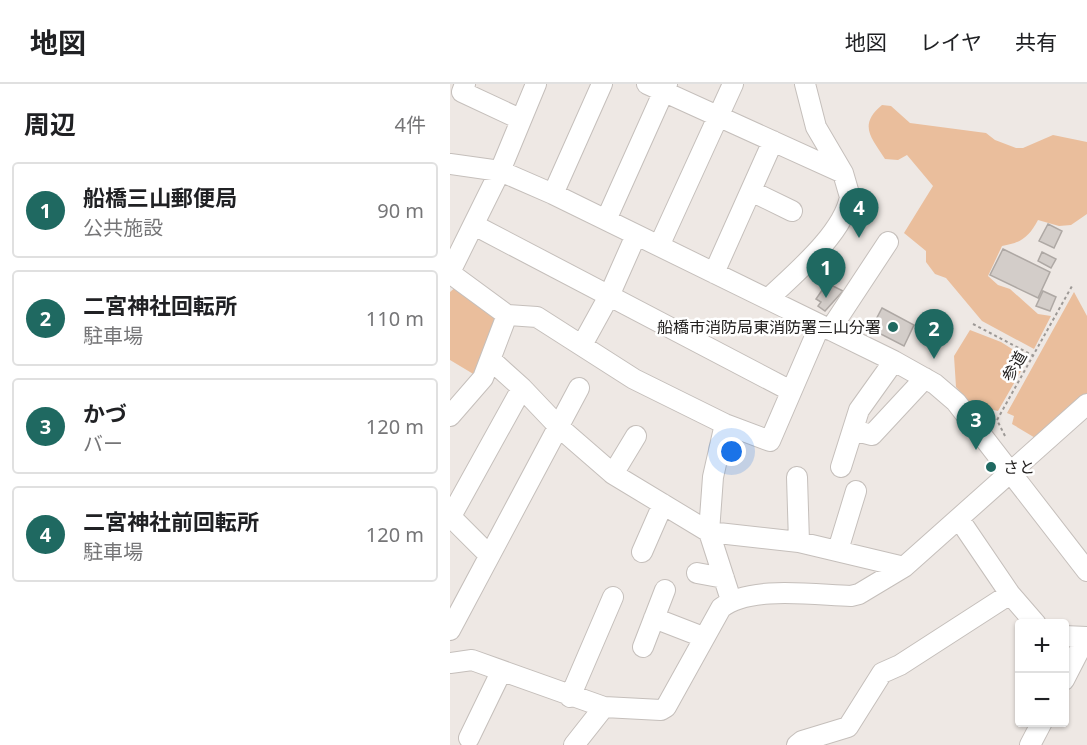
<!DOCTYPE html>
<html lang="ja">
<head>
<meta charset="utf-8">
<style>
	:root { --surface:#fff; --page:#f2f2f2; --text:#202124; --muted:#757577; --line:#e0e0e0; --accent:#1f6961 }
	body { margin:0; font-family:"Noto Sans","Noto Sans JP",sans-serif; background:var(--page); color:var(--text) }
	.controls { position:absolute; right:18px; bottom:18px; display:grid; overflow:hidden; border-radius:6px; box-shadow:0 2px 4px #0004 }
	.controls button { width:54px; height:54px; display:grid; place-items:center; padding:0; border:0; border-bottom:2px solid var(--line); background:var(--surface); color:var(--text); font:30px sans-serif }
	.you { position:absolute; left:282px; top:368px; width:21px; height:21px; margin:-15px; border:4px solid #fff; border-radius:50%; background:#1a73e8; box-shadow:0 0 0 9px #1a73e833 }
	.badge { display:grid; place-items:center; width:39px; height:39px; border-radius:50%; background:var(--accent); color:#fff; font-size:20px; font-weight:700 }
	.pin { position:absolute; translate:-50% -50px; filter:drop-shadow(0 2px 3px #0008) }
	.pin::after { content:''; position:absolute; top:32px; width:21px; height:18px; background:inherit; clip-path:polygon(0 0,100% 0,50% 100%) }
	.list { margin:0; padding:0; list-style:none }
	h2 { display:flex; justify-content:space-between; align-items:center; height:78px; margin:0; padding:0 24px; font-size:26px }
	h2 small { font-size:20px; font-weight:400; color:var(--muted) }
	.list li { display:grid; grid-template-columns:39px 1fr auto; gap:18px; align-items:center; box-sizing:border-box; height:96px; margin:0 12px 12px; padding:0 12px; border:2px solid var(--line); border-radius:6px }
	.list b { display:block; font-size:22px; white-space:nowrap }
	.list p { margin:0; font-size:20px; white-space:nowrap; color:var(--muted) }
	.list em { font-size:20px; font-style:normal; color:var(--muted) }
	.map { position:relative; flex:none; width:637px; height:661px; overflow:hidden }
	header { display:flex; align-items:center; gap:36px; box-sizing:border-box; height:84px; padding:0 30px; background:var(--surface); border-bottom:2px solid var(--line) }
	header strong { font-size:28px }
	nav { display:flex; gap:33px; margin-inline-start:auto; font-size:21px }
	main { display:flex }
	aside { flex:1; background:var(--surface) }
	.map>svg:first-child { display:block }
</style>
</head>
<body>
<header>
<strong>地図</strong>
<nav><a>地図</a><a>レイヤ</a><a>共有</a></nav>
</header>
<main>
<aside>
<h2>周辺<small>4件</small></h2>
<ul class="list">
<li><span class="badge">1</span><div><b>船橋三山郵便局</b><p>公共施設</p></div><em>90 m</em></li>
<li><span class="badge">2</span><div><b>二宮神社回転所</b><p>駐車場</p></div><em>110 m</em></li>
<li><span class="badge">3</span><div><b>かづ</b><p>バー</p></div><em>120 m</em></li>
<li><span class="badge">4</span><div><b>二宮神社前回転所</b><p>駐車場</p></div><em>120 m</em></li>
</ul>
</aside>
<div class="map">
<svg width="637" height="661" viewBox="0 0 637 661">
	<rect width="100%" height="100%" fill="#eee8e4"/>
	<path fill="#eabe9c" d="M432,21L441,22L460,39L536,49L545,56L566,64H573L603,51L637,58V130L621,141L609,142L588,136C579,153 571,159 552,162L538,192L548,201L560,205L588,230L601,232L584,265L532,237L496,194L485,190L476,178V167L454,149L483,102L457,71L448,76L435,75C421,53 408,41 432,21Z
		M7,202L46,230V236L25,291L0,276V208Z
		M624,208L637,232V312L587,355L562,340L564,332L557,329Z
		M520,246L551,258L578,275L548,327L522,321L506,303L504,272Z"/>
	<path fill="#d3cdc9" stroke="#aea8a4" stroke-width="1.5" d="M598,140L612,147L604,164L589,157Z
		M553,165L600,188L588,214L540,191Z
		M592,168L606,175L601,184L588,177Z
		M377,199L393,207L375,227L368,222L371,218L366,215Z
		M593,207L606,213L600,227L586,222Z
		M432,224L464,241L454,262L421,245Z"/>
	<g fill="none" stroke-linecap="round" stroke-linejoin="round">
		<defs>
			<path id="minor" d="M15,0L12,8L70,35
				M197,0L393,89
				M0,80L50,87L103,110L444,277L485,300L506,318L637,487
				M301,107L342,127
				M103,110L152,0
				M156,136L217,0
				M24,141L341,307
				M209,162L283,0
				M0,188L50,87L86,0
				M0,189L57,231L87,233L184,295L275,340L320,357L370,241
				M264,189L323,57
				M318,215C344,190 393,150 400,113L393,89L366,43L355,0
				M380,246L438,158
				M132,261L159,212L186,151
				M41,276L72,304L110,344L163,390L259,448L349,458L454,483
				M0,332L33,294L57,231
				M275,340L263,393L259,448L281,516
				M403,346L422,351L475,294
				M391,383L409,326L444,277
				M163,390L186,352
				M347,393L349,458
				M1,433L39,471
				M0,434L72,304
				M509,435L560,510L586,540
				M388,466L406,407
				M192,468L213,420
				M247,489L274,494
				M204,534L253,553
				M0,546L129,304
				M614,552L637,553
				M193,563L215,506
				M0,579L22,576L154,623L211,626L216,623L271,524C299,501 365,511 401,512L409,510L454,483L637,320
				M614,596L636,553
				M120,613L163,513
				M19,654L51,588
				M124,661L154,623
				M347,661L352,657L398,643L432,589L450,581L560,510
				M580,661L592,638"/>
		</defs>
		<use href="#minor" stroke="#c5bfbb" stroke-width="22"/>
		<path stroke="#9d9996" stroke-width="2" stroke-dasharray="3 3" stroke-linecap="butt" d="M523,240L584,272
			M555,352L547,336L622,202"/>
		<use href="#minor" stroke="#fff" stroke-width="20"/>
	</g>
	<g fill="#1f6961" stroke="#fff" stroke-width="2">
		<circle cx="443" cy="243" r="6"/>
		<circle cx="541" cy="383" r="6"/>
	</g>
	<g text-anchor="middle" stroke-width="5" stroke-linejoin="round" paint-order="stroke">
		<g font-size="16" fill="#232120" stroke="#fff" text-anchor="end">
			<text x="431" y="249">船橋市消防局東消防署三山分署</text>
			<text x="553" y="389" text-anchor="start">さと</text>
		</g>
		<g font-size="16" fill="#232120" stroke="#fff">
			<text transform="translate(564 282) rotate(-60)" y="6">参道</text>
		</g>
	</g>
</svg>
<div class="controls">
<button>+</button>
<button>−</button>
</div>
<div class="you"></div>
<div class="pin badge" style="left:376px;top:214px">1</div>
<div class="pin badge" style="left:484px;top:275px">2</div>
<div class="pin badge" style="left:526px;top:366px">3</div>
<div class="pin badge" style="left:409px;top:154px">4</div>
</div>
</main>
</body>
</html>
